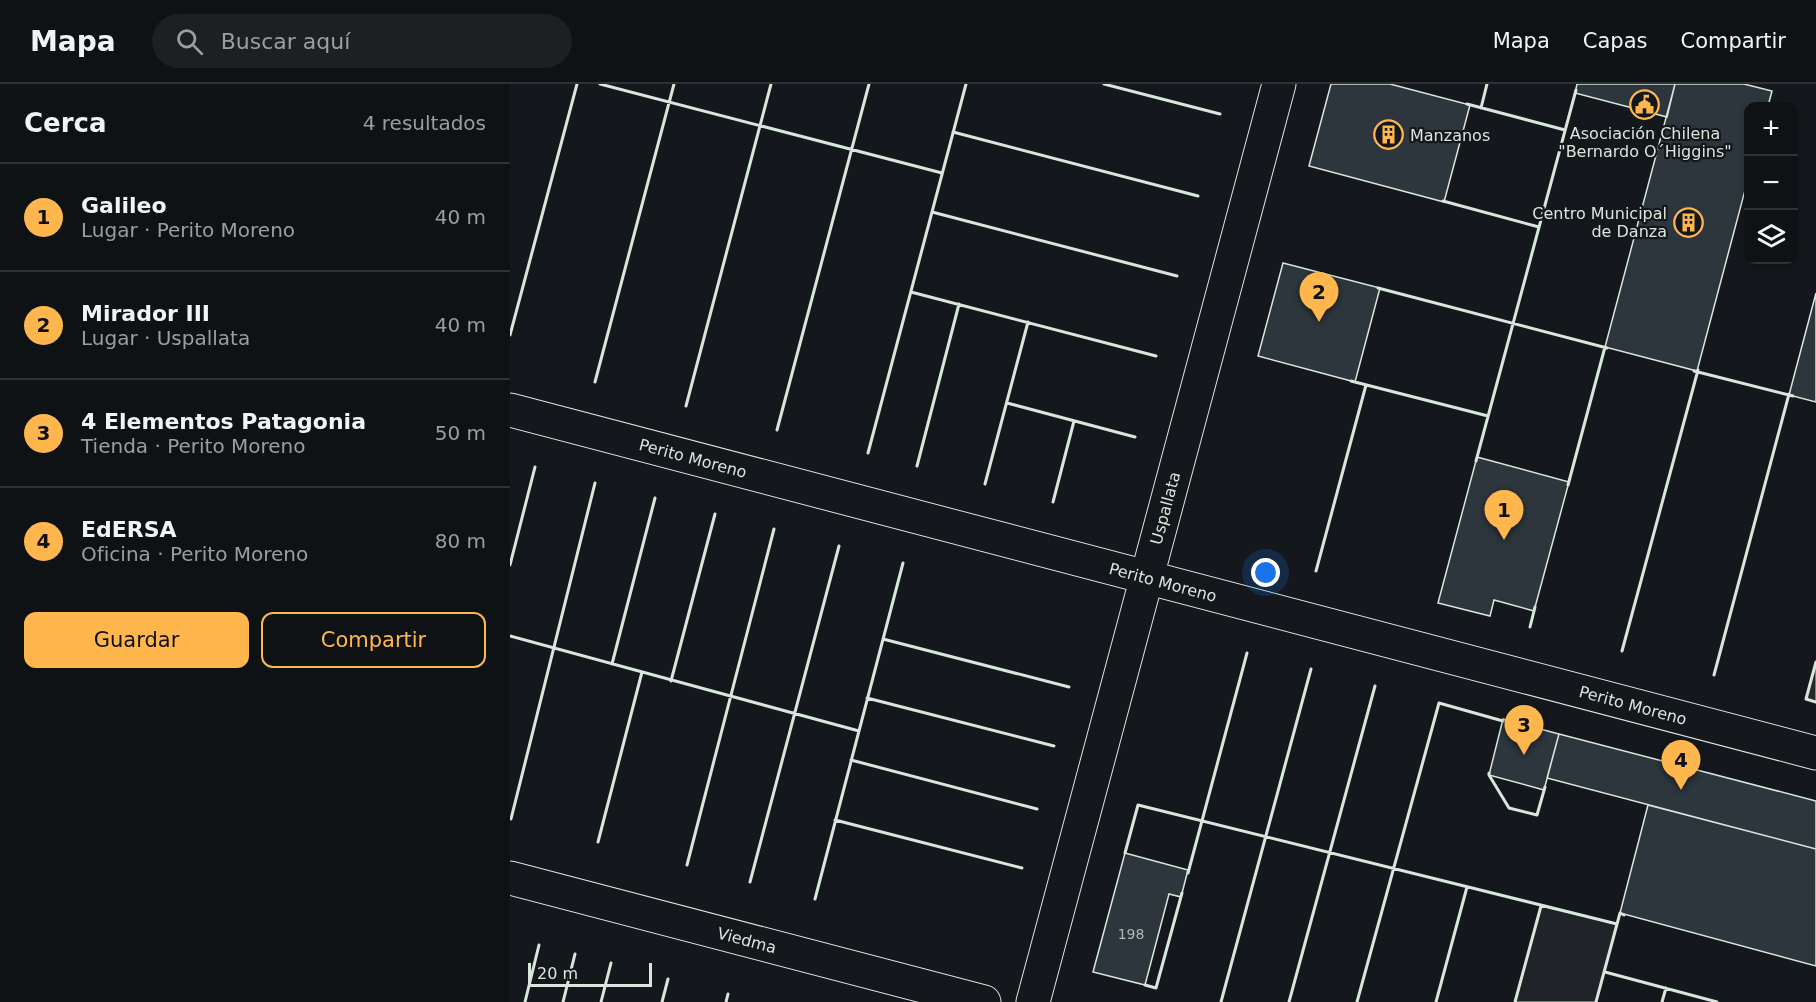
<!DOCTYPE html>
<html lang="es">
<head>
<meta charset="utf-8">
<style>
	:root { --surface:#0f1215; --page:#1d2022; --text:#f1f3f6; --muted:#9b9ea0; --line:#2f3234; --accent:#ffb74d }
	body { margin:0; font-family:"DejaVu Sans",sans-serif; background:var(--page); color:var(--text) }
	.controls { position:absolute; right:18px; top:18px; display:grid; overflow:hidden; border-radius:12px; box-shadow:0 3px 9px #0003 }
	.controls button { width:54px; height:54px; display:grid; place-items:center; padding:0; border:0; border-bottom:2px solid var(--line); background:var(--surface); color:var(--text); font:30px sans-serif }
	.scale { position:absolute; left:18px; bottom:15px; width:124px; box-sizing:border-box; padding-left:6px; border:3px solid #d8e6dc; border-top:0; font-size:16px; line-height:21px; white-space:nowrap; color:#d8e6dc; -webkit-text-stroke:4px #14181c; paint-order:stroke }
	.you { position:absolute; left:756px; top:489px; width:21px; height:21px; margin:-15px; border:4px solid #fff; border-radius:50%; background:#1a73e8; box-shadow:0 0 0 9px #1a73e833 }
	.badge { display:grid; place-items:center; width:39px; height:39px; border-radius:50%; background:var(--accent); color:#111; font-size:20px; font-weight:700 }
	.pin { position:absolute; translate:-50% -50px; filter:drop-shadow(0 2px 3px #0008) }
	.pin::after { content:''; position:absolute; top:32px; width:21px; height:18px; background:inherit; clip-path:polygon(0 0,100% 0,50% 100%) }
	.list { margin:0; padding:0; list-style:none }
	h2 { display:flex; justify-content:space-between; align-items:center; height:78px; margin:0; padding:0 24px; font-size:26px }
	h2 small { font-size:20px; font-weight:400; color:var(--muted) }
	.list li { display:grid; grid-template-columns:39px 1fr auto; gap:18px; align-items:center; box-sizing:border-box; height:108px; padding:0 24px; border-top:2px solid var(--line) }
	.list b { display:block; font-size:22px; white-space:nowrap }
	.list p { margin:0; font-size:20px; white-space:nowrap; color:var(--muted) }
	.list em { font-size:20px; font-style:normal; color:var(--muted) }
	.actions { display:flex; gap:12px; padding:18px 24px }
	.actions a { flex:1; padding:14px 0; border:2px solid var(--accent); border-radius:12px; text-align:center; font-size:21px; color:var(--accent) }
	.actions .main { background:var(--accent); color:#111 }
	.icon { flex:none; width:33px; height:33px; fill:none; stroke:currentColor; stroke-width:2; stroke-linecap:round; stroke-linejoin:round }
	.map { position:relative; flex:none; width:1306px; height:918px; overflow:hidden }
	header { display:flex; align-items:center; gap:36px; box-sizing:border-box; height:84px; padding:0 30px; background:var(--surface); border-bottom:2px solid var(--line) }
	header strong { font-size:28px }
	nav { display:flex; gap:33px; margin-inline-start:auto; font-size:21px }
	.search { width:420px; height:54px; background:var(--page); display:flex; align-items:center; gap:15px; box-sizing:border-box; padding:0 21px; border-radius:33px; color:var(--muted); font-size:22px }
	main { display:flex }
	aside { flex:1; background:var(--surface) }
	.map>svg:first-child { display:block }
</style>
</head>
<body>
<header>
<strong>Mapa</strong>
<div class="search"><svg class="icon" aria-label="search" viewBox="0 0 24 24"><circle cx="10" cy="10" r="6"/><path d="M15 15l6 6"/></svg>Buscar aquí</div>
<nav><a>Mapa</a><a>Capas</a><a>Compartir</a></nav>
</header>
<main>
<aside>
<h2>Cerca<small>4 resultados</small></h2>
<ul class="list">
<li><span class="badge">1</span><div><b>Galileo</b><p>Lugar · Perito Moreno</p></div><em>40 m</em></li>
<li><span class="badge">2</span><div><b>Mirador III</b><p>Lugar · Uspallata</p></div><em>40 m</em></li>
<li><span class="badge">3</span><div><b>4 Elementos Patagonia</b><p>Tienda · Perito Moreno</p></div><em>50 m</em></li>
<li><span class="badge">4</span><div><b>EdERSA</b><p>Oficina · Perito Moreno</p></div><em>80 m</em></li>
</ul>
<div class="actions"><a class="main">Guardar</a><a>Compartir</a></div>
</aside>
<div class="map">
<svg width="1306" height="918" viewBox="0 0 1306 918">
	<rect width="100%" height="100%" fill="#14181c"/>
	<path fill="#202428" stroke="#939e99" stroke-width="1.5" d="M1031,822L1107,840L1086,918H1005Z"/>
	<path fill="#24282b" stroke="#939e99" stroke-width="1.5" d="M1306,578V618L1296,615Z"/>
	<path fill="#2c363c" stroke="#d8e6dc" stroke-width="1.5" d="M821,0H880L960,21L934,118L799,82Z
		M1067,0H1165L1157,33L1065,9Z
		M1165,0H1234L1262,7L1258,22H1238V95L1187,287L1095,263Z
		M773,179L870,204L845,298L748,272Z
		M1306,209V318L1279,311Z
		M967,373L1059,398L1024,527L984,516L980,532L928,519Z
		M993,635L1049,650L1034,706L979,691Z
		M1049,650L1306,717V765L1037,694Z
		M1138,721L1306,765V882L1110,829Z
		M615,769L678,786L671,813L659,810L635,901L583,888Z"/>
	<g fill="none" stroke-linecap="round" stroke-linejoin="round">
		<defs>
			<path id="minor" d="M0,326L1306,669
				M0,794L474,918
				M523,918L769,0"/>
		</defs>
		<use href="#minor" stroke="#d8e6dc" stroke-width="35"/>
		<use href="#minor" stroke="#14181c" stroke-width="33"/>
		<path stroke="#d8e6dc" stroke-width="3" d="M90,0L432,89
			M594,0L710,30
			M957,20L1055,46
			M971,24L977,0
			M443,48L688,112
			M933,117L1029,143
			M422,128L667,192
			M868,204L1097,264
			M401,208L646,272
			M0,251L67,0
			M1184,287L1283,312
			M841,297L978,332
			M85,298L164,0
			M497,319L625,353
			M176,322L261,0
			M267,346L359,0
			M358,369L456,0
			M966,377L1066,6
			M407,382L449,220
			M475,400L518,238
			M1058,401L1095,263
			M543,418L564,337
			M0,481L25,383
			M806,487L856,301
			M1020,543L1025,523
			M0,552L349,647
			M373,555L559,603
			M1112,567L1188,286
			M1306,578L1296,615L1306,618
			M102,580L145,414
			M1204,591L1279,310
			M161,597L205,430
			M357,614L544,662
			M341,676L527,725
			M979,689V691L999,724L1027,731L1035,703
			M1,735L85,399
			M325,736L512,784
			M88,758L132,588
			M615,769L628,721L1107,840
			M177,781L264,445
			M678,789L737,569
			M240,798L329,462
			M305,815L393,479
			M1095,888L1207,918
			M635,901L646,904L672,809
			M15,918L29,861
			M53,918L65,870
			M91,918L101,879
			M152,918L158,895
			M216,918L218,910
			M711,918L801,585
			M779,918L865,602
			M847,918L929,619L993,637
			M926,918L957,803
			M1005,918L1031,822
			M1086,918L1110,829L1114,831
			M1152,918L1156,904"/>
	</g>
	<defs>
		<symbol id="civic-ring" viewBox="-11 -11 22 22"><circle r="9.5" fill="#14181c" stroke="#ffb74d" stroke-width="1.5"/><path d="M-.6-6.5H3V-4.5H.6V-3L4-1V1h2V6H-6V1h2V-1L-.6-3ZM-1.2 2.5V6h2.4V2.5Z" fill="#ffb74d"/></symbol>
		<symbol id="building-ring" viewBox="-11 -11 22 22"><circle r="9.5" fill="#14181c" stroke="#ffb74d" stroke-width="1.5"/><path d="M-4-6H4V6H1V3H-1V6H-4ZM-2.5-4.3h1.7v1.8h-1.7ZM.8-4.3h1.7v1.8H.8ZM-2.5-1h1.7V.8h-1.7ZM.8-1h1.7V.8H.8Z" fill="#ffb74d"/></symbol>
	</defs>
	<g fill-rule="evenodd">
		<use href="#civic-ring" x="1118" y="4" width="33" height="33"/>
		<use href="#building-ring" x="862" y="34" width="33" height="33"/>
		<use href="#building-ring" x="1162" y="122" width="33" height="33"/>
	</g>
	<g text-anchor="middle" stroke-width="4.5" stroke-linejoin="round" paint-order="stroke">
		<g font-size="14" fill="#adbab4">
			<text x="621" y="855">198</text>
		</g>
		<g font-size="16" fill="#d8e6dc" stroke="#14181c">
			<text x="1135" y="55">Asociación Chilena<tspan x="1135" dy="18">"Bernardo O´Higgins"</tspan></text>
			<text x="900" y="57" text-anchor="start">Manzanos</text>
			<text x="1157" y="135" text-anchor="end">Centro Municipal<tspan x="1157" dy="18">de Danza</tspan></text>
		</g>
		<g font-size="16" fill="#d8e6dc" stroke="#14181c">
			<text transform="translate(183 374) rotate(15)" y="6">Perito Moreno</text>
			<text transform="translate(655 424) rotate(-75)" y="6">Uspallata</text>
			<text transform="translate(653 498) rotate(15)" y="6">Perito Moreno</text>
			<text transform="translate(1123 621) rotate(15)" y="6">Perito Moreno</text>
			<text transform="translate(237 856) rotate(15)" y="6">Viedma</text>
		</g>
	</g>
</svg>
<div class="controls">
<button>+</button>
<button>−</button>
<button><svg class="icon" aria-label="layers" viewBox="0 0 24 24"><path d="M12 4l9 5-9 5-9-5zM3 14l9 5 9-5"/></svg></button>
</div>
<div class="scale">20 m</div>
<div class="you"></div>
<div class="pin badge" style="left:994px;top:456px">1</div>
<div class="pin badge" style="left:809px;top:238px">2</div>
<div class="pin badge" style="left:1014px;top:671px">3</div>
<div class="pin badge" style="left:1171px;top:706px">4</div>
</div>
</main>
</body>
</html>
